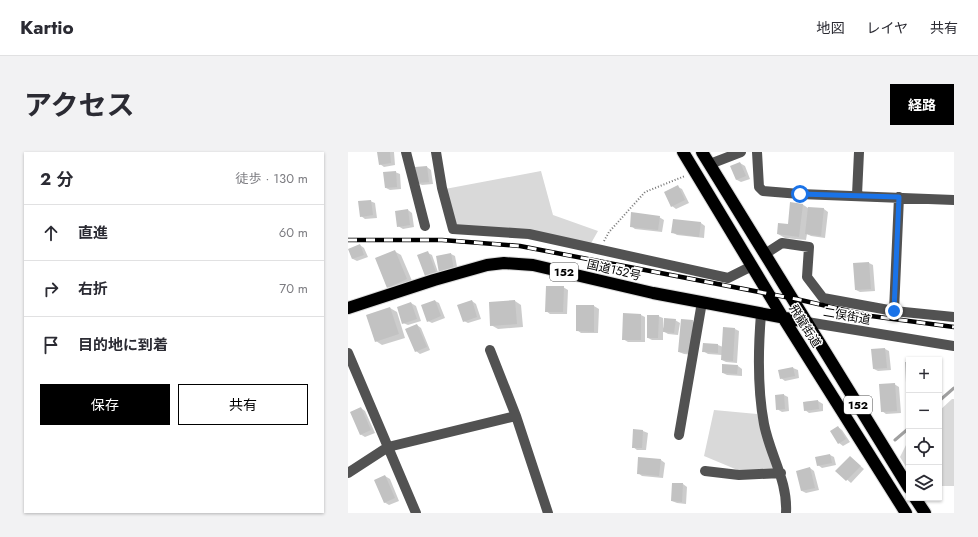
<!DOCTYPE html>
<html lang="ja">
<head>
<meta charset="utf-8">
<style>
	:root { --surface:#fff; --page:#f2f2f3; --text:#2b2b33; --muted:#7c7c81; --line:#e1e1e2; --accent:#000 }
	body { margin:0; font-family:Jost,"Noto Sans JP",sans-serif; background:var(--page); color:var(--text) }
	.controls { position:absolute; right:12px; bottom:12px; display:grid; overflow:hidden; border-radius:0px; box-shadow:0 1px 3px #0004 }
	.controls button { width:36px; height:36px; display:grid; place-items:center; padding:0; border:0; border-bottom:1px solid var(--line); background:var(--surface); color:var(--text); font:20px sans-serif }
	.stop { position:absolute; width:12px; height:12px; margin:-9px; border:3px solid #1a73e8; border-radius:50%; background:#fff }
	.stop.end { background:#1a73e8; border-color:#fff; box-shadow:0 1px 4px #0008 }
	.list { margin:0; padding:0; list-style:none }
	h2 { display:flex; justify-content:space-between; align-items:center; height:52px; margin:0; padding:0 16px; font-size:17px }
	h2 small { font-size:13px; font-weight:400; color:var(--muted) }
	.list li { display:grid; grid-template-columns:26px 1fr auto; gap:12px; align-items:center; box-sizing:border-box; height:56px; padding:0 16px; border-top:1px solid var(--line) }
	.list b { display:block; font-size:15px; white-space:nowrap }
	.list em { font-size:13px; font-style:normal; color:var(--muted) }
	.actions { display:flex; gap:8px; padding:12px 16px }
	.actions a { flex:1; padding:9px 0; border:1px solid var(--accent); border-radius:0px; text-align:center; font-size:14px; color:var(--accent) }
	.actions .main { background:var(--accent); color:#fff }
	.icon { flex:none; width:22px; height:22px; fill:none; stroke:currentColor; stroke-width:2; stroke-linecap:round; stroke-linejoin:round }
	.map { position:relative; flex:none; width:606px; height:361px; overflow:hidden; border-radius:0px }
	header { display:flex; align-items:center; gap:24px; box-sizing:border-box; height:56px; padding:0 20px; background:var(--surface); border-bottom:1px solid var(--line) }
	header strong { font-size:19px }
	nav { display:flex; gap:22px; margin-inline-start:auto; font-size:14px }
	.intro { display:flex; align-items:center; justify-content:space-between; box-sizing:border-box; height:96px; padding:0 24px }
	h1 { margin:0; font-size:28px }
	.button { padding:10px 18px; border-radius:0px; background:var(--accent); color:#fff; font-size:14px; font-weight:700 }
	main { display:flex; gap:24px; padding:0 24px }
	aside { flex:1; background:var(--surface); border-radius:0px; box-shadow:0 1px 3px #0004 }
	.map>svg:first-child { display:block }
</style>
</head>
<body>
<header>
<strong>Kartio</strong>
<nav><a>地図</a><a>レイヤ</a><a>共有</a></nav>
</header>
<div class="intro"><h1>アクセス</h1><a class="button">経路</a></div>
<main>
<aside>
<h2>2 分<small>徒歩 · 130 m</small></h2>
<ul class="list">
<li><svg class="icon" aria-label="ahead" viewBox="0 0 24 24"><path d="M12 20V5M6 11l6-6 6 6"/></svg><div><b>直進</b></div><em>60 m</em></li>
<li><svg class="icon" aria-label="right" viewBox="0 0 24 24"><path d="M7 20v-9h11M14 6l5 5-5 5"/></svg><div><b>右折</b></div><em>70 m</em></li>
<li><svg class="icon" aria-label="arrive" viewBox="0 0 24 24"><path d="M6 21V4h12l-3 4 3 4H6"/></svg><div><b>目的地に到着</b></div></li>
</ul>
<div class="actions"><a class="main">保存</a><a>共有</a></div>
</aside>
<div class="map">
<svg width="606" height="361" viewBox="0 0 606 361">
	<rect width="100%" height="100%" fill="#fff"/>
	<path fill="#d9d9d9" d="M193,19L205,63L250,79L242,93L106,75L97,37Z
		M604,247H606V334H591V259Z
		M366,258L409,262L427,317L392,319L356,304Z
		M561,287V320L552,305Z"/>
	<path fill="#0003" d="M30,0H46L47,13L36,15L32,12Z
		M392,11L397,14L402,27L393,30L389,28L384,15Z
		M79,15L83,18L85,32L74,33L69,31Z
		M47,20L52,22L53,37L42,38L38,36Z
		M330,35L334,37L341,51L328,57L324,54Z
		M22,49L27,51L29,66L17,67L13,64Z
		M454,52L460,56L476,57L480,60L477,86L463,84L459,82L458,88L437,86L430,82L441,73Z
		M60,58L64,61L66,75L55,77L50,74Z
		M311,65L316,68L314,80L287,77L283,74Z
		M326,68L353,71L357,74L356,86L329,83L324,80Z
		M12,93L16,96L20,105L9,109L5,107L1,97Z
		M46,99L53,103L65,131L47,139L40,135Z
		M80,101L84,103L91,123L82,126L77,124Z
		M103,102L107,104L110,120H92Z
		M521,111L525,113L527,139L512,140L508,138Z
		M215,135L220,138L219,162H202L198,159Z
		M87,149L91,151L97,166L84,171L80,169Z
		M124,149L128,152L133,167L120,171L116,169Z
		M167,149L173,153L175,175L150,177L143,173Z
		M63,151L68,154L73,169L60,173L55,171Z
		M229,154H246L251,157L250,181H233L229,178Z
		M42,156L49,160L57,186L34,193L28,189Z
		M293,163L297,165V190H280L275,187Z
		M310,164L315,166V176L327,168L332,171L330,183L320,182L315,179V188H304L300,186Z
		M344,169L349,171L346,203L336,202L331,200Z
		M69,173L73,176L82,198L72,202L68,199Z
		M387,177L391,179L389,211L378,210L374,208V203L360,202L355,199L370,193L375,195Z
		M537,197L541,199L543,218L530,219L526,217Z
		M390,214L394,217V224L379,223L375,221Z
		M445,216L450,218L451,226L437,229L433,226L431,219Z
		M546,232L551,235L553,261L538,262L534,259Z
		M436,243L440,245L441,259L434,260L429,257Z
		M470,249L475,252V259L461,261L457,258L456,250Z
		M13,256L17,259L27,281L17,285L12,282Z
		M490,275L494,278L502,290L495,294L491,291Z
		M286,278L295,279L300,281L298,298H289L285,295Z
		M482,303L486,305L488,313L474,316L470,313Z
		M502,305L516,317L503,331L489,319Z
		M313,308L317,311L315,326L294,324L290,321Z
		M462,316L466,319L471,338L458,341L454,339Z
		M37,324L42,327L51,349L41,353L36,350Z
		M335,332L339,335L338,352L329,351L324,349Z"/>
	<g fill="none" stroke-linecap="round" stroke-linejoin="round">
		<path stroke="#a0a0a0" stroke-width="3" d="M591,249L606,236
			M547,288L561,276"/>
	</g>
	<path fill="#c2c2c2" d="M29,0H42L43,11L31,13Z
		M392,10L398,24L388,28L382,14Z
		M79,14L81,30L68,31L67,15Z
		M48,19L49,35L37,36L35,20Z
		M330,33L337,48L323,55L316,40Z
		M23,48L25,63L12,65L10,49Z
		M442,50L455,52L451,85L429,82L430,71L440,72Z
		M460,55L476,56L473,84L457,82Z
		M60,57L62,73L49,75L47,59Z
		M283,60L312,64L310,78L282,75Z
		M325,67L353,70L351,85L323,81Z
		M12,92L16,103L4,107L0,97Z
		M47,98L59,127L39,136L27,106Z
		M80,99L88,120L77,124L69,103Z
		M103,101L106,118L91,121L88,104Z
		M521,110L523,137L507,138L505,111Z
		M198,134H216L215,160H197Z
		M87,148L93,164L79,170L73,153Z
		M124,148L129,165L115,170L109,153Z
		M167,148L169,172L142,174L141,150Z
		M63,150L69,167L54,172L49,155Z
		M228,153H246V180L228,179Z
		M42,155L51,182L27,190L18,163Z
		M275,161L293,162V188H274Z
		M299,163H311L310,186H299Z
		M316,166L328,167L326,181L315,180Z
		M333,167L345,168L342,201L330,200Z
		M69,172L79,195L67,200L57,177Z
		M375,175L387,176L385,209L373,208Z
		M355,191L370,192V201L354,200Z
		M537,196L539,216L525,217L523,197Z
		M557,210H561V231H558Z
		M374,212L390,213L389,222L374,221Z
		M445,215L447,224L432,227L430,218Z
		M547,231L549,259L533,260L531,232Z
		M436,242L437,257L428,258L427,243Z
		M470,248L471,257L456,259L455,250Z
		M13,255L23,278L12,283L2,260Z
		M490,274L498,287L490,292L482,279Z
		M285,277L295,278L294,296H284Z
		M482,302L484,311L469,314L467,305Z
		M502,304L513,314L498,329L487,319Z
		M290,305L313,307L311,324L289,322Z
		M462,315L467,336L453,339L448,319Z
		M37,323L47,346L36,351L26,328Z
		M324,331H335L334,350L323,349Z"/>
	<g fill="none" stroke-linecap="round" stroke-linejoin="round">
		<defs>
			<path id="highway" d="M335,0L434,164L558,361
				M354,0L561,336
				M0,156L86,128L139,113L156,111L185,113L305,141L459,170
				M567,346L577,361"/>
		</defs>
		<use href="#highway" stroke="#dbdbdb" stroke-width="14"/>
		<path stroke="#747474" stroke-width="2" stroke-dasharray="1 2" stroke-linecap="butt" d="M256,89L261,80L297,40L337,24"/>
		<path stroke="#525252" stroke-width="10" d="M58,0L77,74
			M88,0L94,36L105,77L181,82L380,126L404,114
			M409,0L411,35L415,39L452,42L606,48
			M362,12L393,0
			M509,43L511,0
			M417,102L434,91L461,95L459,125L475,146L546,159L551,45
			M546,159L606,165
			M413,162C410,199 409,235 416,272C422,303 440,329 438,361
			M459,170L606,194
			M142,198L168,264
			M0,201L68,361
			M331,283L354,150
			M357,319L391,323L433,321
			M0,321L40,295L168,264L200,361"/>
		<use href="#highway" stroke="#000" stroke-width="12"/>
		<defs>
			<path id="rail" d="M0,88H94L172,94L448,147L523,164L606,175"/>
		</defs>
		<use href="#rail" stroke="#000" stroke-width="4.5"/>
		<use href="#rail" stroke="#fff" stroke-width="3" stroke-dasharray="9" stroke-linecap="butt"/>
	</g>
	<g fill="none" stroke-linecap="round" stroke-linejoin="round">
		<path stroke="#1a73e8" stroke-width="5" d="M452,42L551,45L546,159"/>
	</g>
	<g text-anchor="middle" stroke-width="3" stroke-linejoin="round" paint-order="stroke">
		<g fill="#fff" stroke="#4c4c4c" stroke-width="1">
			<rect x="202" y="111" width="28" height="18" rx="3"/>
			<rect x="496" y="244" width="28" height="18" rx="3"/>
		</g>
		<g font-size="11" font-weight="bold" fill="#000">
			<text x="216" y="124">152</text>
			<text x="510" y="257">152</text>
		</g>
		<g font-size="12" fill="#000" stroke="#fff">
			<text transform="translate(266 118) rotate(13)" y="4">国道152号</text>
			<text transform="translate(499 164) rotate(10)" y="4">二俣街道</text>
			<text transform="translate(457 174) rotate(58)" y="4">飛龍街道</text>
		</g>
	</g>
</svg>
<div class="controls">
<button>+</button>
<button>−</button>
<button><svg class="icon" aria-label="locate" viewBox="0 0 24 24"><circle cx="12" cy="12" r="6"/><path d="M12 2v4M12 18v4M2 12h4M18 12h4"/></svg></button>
<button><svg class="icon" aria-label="layers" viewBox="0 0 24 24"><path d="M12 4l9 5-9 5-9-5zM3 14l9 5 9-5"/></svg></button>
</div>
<div class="stop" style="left:452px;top:42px"></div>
<div class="stop end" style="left:546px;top:159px"></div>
</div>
</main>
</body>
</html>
